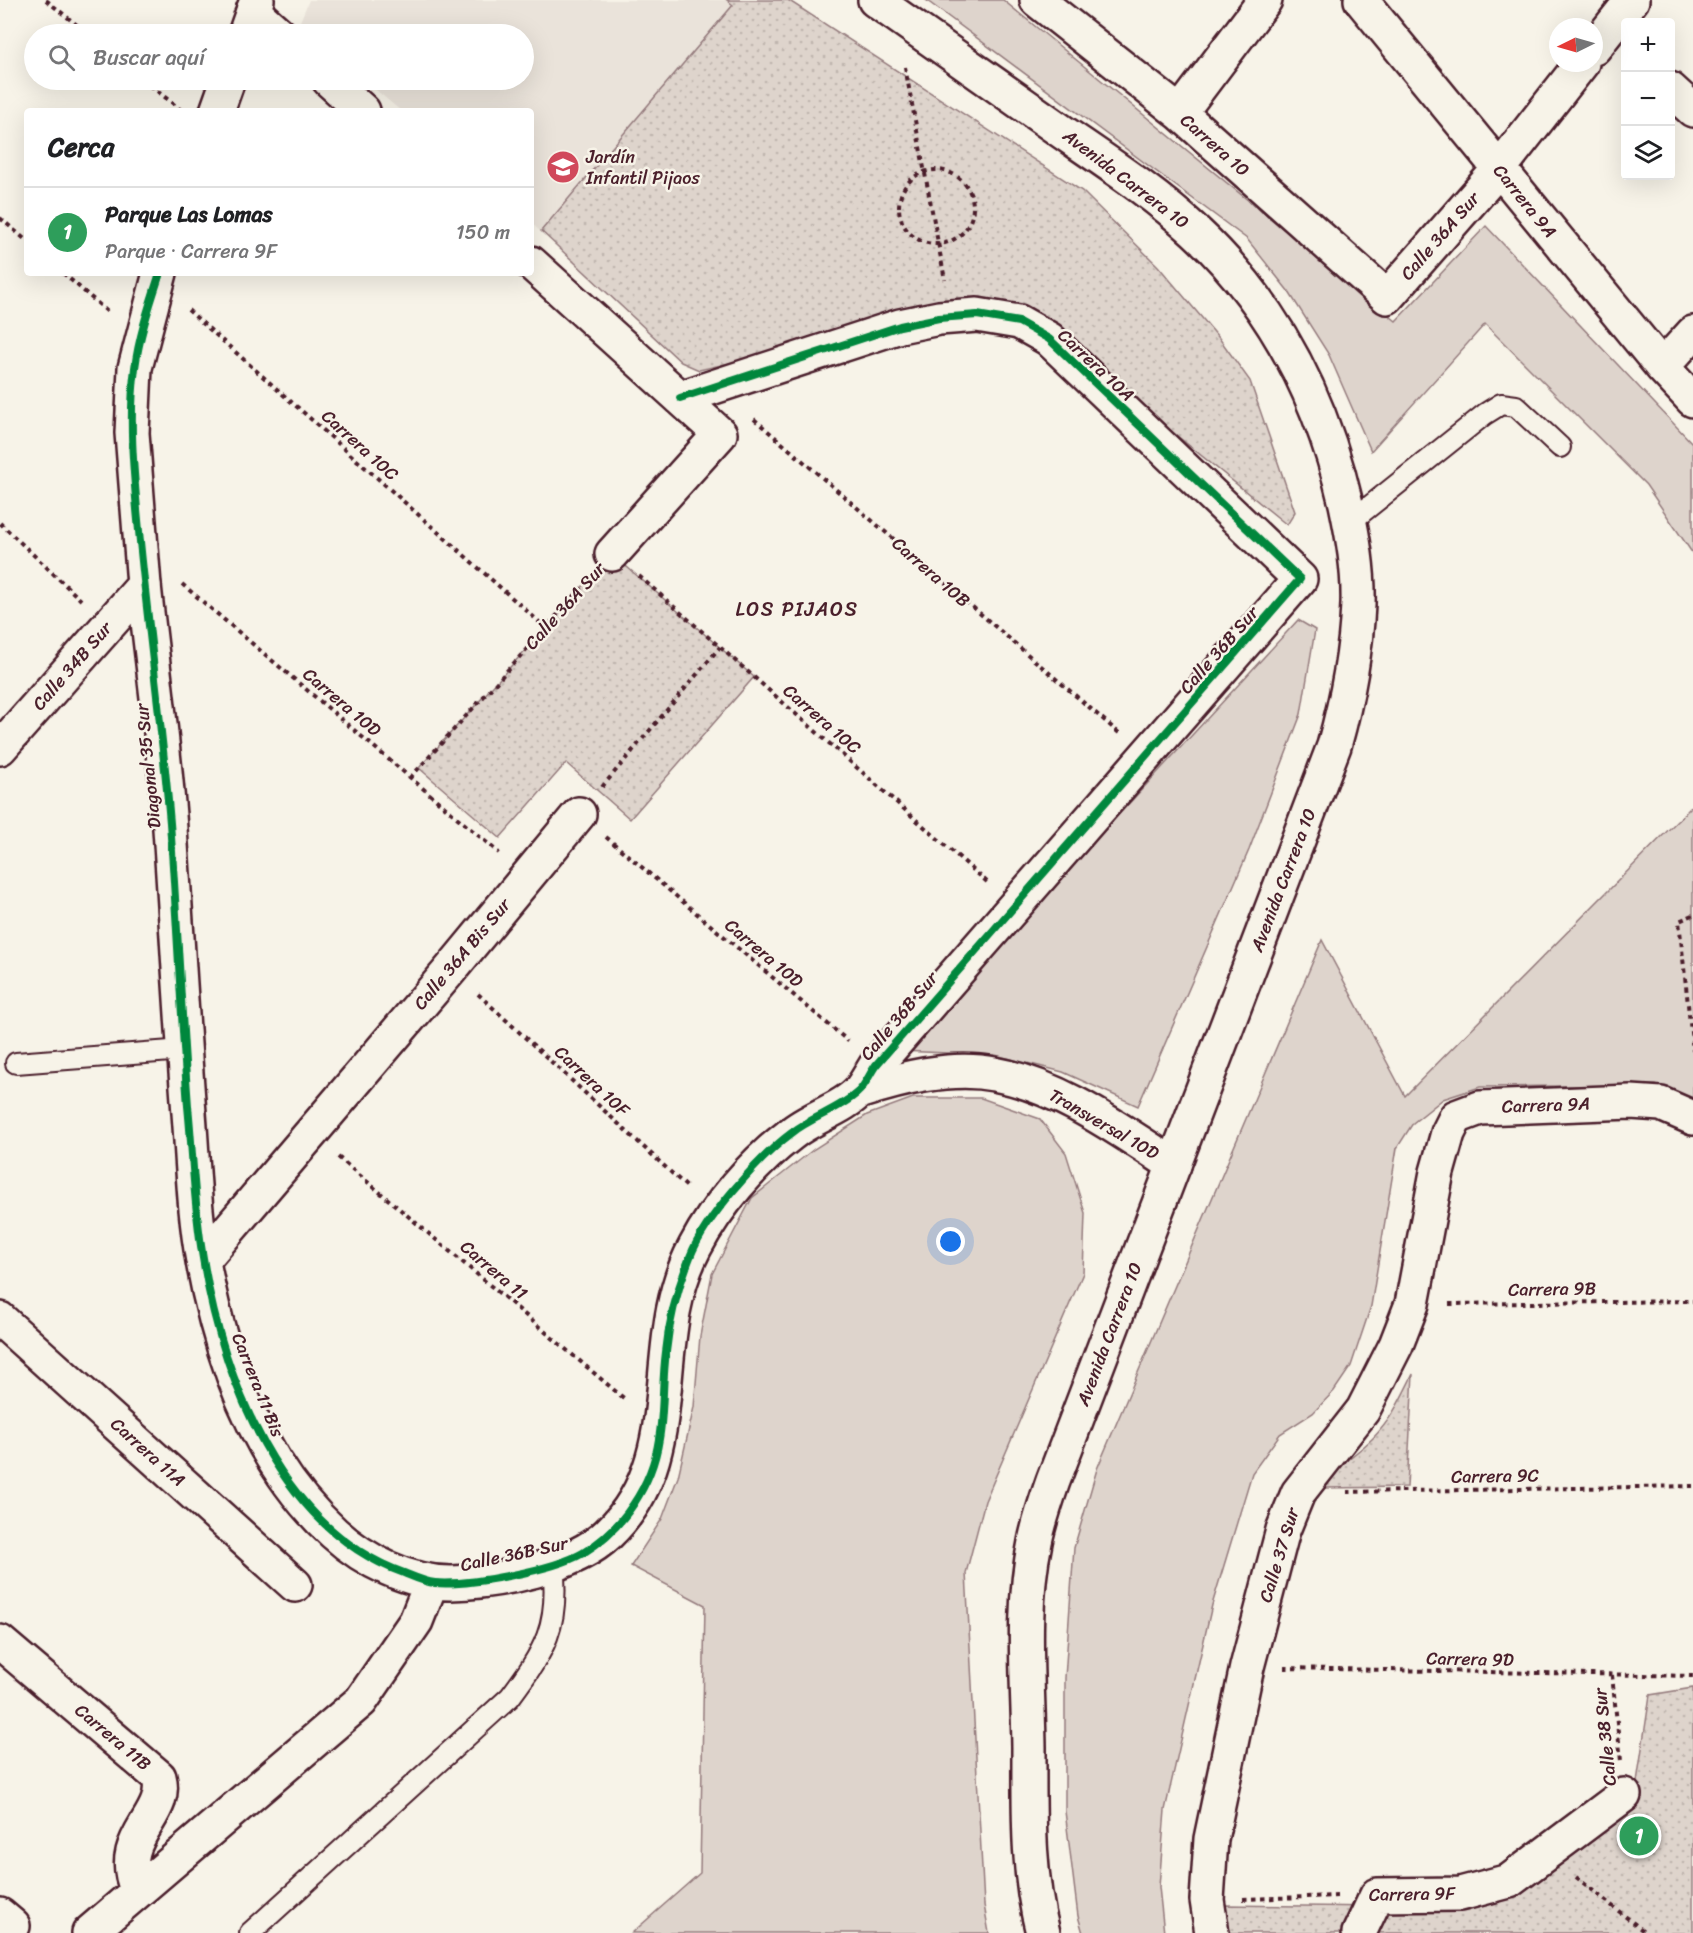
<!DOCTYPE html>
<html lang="es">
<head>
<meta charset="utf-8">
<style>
	:root { --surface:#fff; --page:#f6f6f6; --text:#202124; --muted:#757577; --line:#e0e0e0; --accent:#d1495b }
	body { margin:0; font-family:Sriracha,sans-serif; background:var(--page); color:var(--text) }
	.controls { position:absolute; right:18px; top:18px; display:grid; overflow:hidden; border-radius:6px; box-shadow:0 6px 24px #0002 }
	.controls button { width:54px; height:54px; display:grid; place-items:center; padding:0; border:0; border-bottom:2px solid var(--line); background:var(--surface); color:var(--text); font:30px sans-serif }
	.compass { position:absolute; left:1549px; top:18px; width:54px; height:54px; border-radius:50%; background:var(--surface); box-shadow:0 6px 24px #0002; rotate:265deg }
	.you { position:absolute; left:951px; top:1242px; width:21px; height:21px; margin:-15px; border:4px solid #fff; border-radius:50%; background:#1a73e8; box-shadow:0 0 0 9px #1a73e833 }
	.badge { display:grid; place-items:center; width:39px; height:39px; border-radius:50%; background:var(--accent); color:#fff; font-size:20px; font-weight:700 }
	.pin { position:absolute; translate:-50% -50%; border:3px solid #fff; box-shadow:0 2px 6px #0006 }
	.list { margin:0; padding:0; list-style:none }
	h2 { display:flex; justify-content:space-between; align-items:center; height:78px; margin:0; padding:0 24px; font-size:26px }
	h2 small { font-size:20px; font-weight:400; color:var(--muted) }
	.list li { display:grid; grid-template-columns:39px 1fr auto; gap:18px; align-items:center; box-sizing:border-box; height:90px; padding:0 24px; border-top:2px solid var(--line) }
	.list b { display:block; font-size:22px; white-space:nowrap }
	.list p { margin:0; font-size:20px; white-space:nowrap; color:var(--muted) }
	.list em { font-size:20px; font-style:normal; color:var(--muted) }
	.icon { flex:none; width:33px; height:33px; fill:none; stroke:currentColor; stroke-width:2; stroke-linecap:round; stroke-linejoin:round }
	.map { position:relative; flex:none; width:1693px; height:1933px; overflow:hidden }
	.search { position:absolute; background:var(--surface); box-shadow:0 6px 24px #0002; left:24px; top:24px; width:510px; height:66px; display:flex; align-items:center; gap:15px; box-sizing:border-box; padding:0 21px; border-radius:33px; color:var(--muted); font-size:22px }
	.panel { position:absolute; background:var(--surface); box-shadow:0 6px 24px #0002; left:24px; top:108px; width:510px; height:168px; border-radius:6px }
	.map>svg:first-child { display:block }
</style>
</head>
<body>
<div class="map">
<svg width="1693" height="1933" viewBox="0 0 1693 1933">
	<defs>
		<pattern id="park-dots" width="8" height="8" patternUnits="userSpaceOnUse" patternTransform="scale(1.5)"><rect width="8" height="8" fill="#ded4cc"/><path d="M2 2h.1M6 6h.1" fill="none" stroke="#c0b6af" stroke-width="1.8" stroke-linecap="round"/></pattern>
	</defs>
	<rect width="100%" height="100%" fill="#f7f3e8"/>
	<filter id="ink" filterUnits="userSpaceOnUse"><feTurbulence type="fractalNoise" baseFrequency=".0167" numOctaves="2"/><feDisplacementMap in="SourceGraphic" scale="12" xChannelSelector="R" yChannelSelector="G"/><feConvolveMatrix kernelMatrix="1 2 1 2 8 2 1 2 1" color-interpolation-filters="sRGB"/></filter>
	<g filter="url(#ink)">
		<path fill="#eae3da" d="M309,0H727L733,5L540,231L531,223V111H401L364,80H524V34H312L299,24Z"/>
		<path fill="#ded4cc" stroke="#947a7c" stroke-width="1.5" d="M926,0H1003L1396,321L1486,226L1693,444V554L1646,485L1485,324L1371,451L1329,355L1289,292L1247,239Z
			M1298,620L1315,630L1301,714L1249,850L1138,1106L1063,1072L995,1055L901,1051Z
			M1693,805V1102L1656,1085L1480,1087L1443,1099L1413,1123L1397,1148L1371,1306L1351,1366L1334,1391L1313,1413L1280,1434L1252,1473L1212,1605L1165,1810L1159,1887L1164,1933H1083L1078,1916L1065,1811V1678L1074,1548L1097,1469L1322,940L1405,1096Z
			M913,1098H981L1040,1119L1066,1153L1085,1213L1083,1273L985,1501L966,1573L984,1905L989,1933H632L700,1873L705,1605L631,1566L662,1519L678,1477L694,1407L700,1336L712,1274L752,1198L814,1149L867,1115Z"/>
		<path fill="url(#park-dots)" stroke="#947a7c" stroke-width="1.5" d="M727,0H788L1082,191L1158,266L1219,338L1250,381L1295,512L1287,525L1018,307L952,299L896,311L735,362L699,370L681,362L541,231L733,5Z
			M612,554L754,677L630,819L566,763L500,838L419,768Z
			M1413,1374L1407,1487L1323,1488C1335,1465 1355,1456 1373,1438C1392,1419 1401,1398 1413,1374Z
			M1693,1688V1933H1230L1225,1905L1382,1907L1536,1870L1634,1802L1650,1695Z"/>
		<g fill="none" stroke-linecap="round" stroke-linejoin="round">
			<defs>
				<path id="lane" d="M1350,522L1485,414L1501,404L1516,406L1560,447
					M16,1063L184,1050
					M250,1933L510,1697C545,1650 560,1626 553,1565"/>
				<path id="street" d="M1037,0L1180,113L1387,297L1499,169L1582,63
					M1361,0L1662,367L1693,400
					M253,11L279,34
					M1594,48L1632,0
					M329,80L363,111
					M1670,89L1693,110
					M1180,113L1265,0
					M531,263L720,434L612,554
					M1662,367L1693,333
					M144,585C153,671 166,757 171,844C177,934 182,1023 189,1113C193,1162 194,1213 203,1261C221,1360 258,1464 334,1533C365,1561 408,1583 451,1583C498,1582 574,1567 608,1534C691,1455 644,1342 695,1247C717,1205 753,1163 791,1134C811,1117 844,1109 861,1089C866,1082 871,1073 876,1065L1300,579L1049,339L1019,322L977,315L939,318L900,326L680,398
					M858,1092C899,1079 951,1065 994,1074C1060,1086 1118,1129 1174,1165
					M203,1260L451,969L579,814
					M0,1319L295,1585
					M0,1642L159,1777C170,1817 114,1836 137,1889
					M0,1915L13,1926
					M89,1933L361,1701L416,1621L431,1583
					M1212,1933L1207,1900L1211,1839L1247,1667L1283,1530L1298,1493L1363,1410L1396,1345L1412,1304L1437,1172L1448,1133L1456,1117L1480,1108L1631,1102L1661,1104L1693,1118
					M1359,1933L1377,1895L1460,1894L1509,1881L1624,1795"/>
				<path id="secondary" d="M875,0C938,44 1001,89 1064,133C1109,164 1155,194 1195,231C1274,304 1322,400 1346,504C1353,537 1359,570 1358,604C1356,652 1347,700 1334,746L1053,1481C1046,1501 1039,1521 1035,1542C1021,1608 1028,1680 1029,1747C1029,1810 1027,1872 1043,1933
					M245,34L257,0
					M217,111L228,80
					M0,748L144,585L132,433L135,368L160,273"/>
			</defs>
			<use href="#lane" stroke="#4a1f2b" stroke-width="24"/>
			<use href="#street" stroke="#4a1f2b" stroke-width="38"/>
			<use href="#secondary" stroke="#4a1f2b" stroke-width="38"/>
			<path stroke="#4a1f2b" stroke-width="4" stroke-dasharray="4.5 4.5" stroke-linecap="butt" d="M46,0L88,34
				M905,67L945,280
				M143,80L180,109
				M899 207a37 37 0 1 1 74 0a37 37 0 1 1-74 0Z
				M0,218L27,241
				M63,273L110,314
				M188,310L546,628
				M754,419L1119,733
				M0,523L81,600
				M639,576L987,882
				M182,584L499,853
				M410,778L589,580
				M602,787L720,647
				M606,837L848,1041
				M1693,915L1679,921L1693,1051
				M478,994L688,1188
				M338,1157L626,1400
				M1449,1304L1693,1301
				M1347,1492L1693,1486
				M1284,1668L1693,1676
				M1612,1675L1621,1761
				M1576,1877L1646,1933
				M1243,1899L1337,1896"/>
			<use href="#lane" stroke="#f7f3e8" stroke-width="20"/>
			<use href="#street" stroke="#f7f3e8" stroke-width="33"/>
			<use href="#secondary" stroke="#f7f3e8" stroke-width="33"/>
			<defs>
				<path id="cycleway" d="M160,273C150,304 139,336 135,368C128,421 134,477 139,531C148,628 162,726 170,823C177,917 181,1012 188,1106C193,1156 194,1208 203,1258C222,1377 280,1529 404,1573C414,1577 424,1582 435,1583C468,1586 554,1570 583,1553C623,1529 652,1485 659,1439C664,1411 662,1381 666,1352C669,1320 678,1287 690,1257C705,1218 758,1158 793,1132C812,1117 840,1109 858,1092C865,1086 870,1073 876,1065L1300,579L1049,339L1019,322L977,315L939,318L900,326L680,398"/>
			</defs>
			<use href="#cycleway" stroke="#f7f3e8" stroke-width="11"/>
			<use href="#cycleway" stroke="#00873e" stroke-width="8"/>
		</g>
	</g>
	<defs>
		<symbol id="school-disc" viewBox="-11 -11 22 22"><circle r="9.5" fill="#d1495b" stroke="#f7f3e8"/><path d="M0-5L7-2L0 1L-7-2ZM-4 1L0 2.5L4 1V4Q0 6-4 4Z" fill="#fff"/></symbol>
	</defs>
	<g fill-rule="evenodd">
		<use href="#school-disc" x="544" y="148" width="38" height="38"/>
	</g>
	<g text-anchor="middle" stroke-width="5" stroke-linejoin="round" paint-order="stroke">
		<g font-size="18" fill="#4a1f2b" stroke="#f7f3e8">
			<text transform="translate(1215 145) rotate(41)" y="6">Carrera 10</text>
			<text transform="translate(1126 179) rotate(37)" y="6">Avenida Carrera 10</text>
			<text transform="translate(1525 201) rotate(51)" y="6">Carrera 9A</text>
			<text transform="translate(1440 236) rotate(-49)" y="6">Calle 36A Sur</text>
			<text transform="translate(1096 365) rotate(43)" y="6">Carrera 10A</text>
			<text transform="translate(360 445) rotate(42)" y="6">Carrera 10C</text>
			<text transform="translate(931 572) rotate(41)" y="6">Carrera 10B</text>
			<text transform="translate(565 606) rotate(-48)" y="6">Calle 36A Sur</text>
			<text transform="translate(1219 650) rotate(-49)" y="6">Calle 36B Sur</text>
			<text transform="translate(72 666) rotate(-49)" y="6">Calle 34B Sur</text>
			<text transform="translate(342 702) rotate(40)" y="6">Carrera 10D</text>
			<text transform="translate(822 719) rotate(41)" y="6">Carrera 10C</text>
			<text transform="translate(148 766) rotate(-96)" y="6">Diagonal 35 Sur</text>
			<text transform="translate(1283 880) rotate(-69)" y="6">Avenida Carrera 10</text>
			<text transform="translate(764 953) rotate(40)" y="6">Carrera 10D</text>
			<text transform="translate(462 954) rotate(-50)" y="6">Calle 36A Bis Sur</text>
			<text transform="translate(899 1016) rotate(-50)" y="6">Calle 36B Sur</text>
			<text transform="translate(592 1081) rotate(43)" y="6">Carrera 10F</text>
			<text transform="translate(1546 1105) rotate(-2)" y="6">Carrera 9A</text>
			<text transform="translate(1104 1124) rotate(30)" y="6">Transversal 10D</text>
			<text transform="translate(494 1270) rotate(40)" y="6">Carrera 11</text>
			<text transform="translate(1552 1289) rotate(-1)" y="6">Carrera 9B</text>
			<text transform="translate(1109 1334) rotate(-69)" y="6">Avenida Carrera 10</text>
			<text transform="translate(258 1385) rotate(68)" y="6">Carrera 11 Bis</text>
			<text transform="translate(148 1452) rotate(42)" y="6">Carrera 11A</text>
			<text transform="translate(1495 1476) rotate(-1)" y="6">Carrera 9C</text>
			<text transform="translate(514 1554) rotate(-12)" y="6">Calle 36B Sur</text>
			<text transform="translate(1279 1555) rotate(-73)" y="6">Calle 37 Sur</text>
			<text transform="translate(1470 1659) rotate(1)" y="6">Carrera 9D</text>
			<text transform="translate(113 1737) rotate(40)" y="6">Carrera 11B</text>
			<text transform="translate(1605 1737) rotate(-96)" y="6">Calle 38 Sur</text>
			<text transform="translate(1412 1894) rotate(-1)" y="6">Carrera 9F</text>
		</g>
		<g font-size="18" fill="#4a1f2b" stroke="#f7f3e8" text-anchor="start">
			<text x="586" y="163">Jardín<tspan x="586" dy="21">Infantil Pijaos</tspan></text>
		</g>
		<g font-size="20" letter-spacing="1.5" fill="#4a1f2b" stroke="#f7f3e8">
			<text x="797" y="616">LOS PIJAOS</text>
		</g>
	</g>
</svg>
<div class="controls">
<button>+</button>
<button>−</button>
<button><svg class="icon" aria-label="layers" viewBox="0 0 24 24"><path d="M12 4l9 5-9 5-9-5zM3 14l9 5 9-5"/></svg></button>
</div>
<svg class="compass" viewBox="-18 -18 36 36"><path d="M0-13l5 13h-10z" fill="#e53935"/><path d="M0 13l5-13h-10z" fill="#757577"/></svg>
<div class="you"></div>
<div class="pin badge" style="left:1639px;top:1836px;background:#2e9e5b">1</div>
<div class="search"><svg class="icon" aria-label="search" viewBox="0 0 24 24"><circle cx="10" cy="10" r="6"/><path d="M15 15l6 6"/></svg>Buscar aquí</div>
<section class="panel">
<h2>Cerca<small></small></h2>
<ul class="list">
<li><span class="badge" style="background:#2e9e5b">1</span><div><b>Parque Las Lomas</b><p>Parque · Carrera 9F</p></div><em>150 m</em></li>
</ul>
</section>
</div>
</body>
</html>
